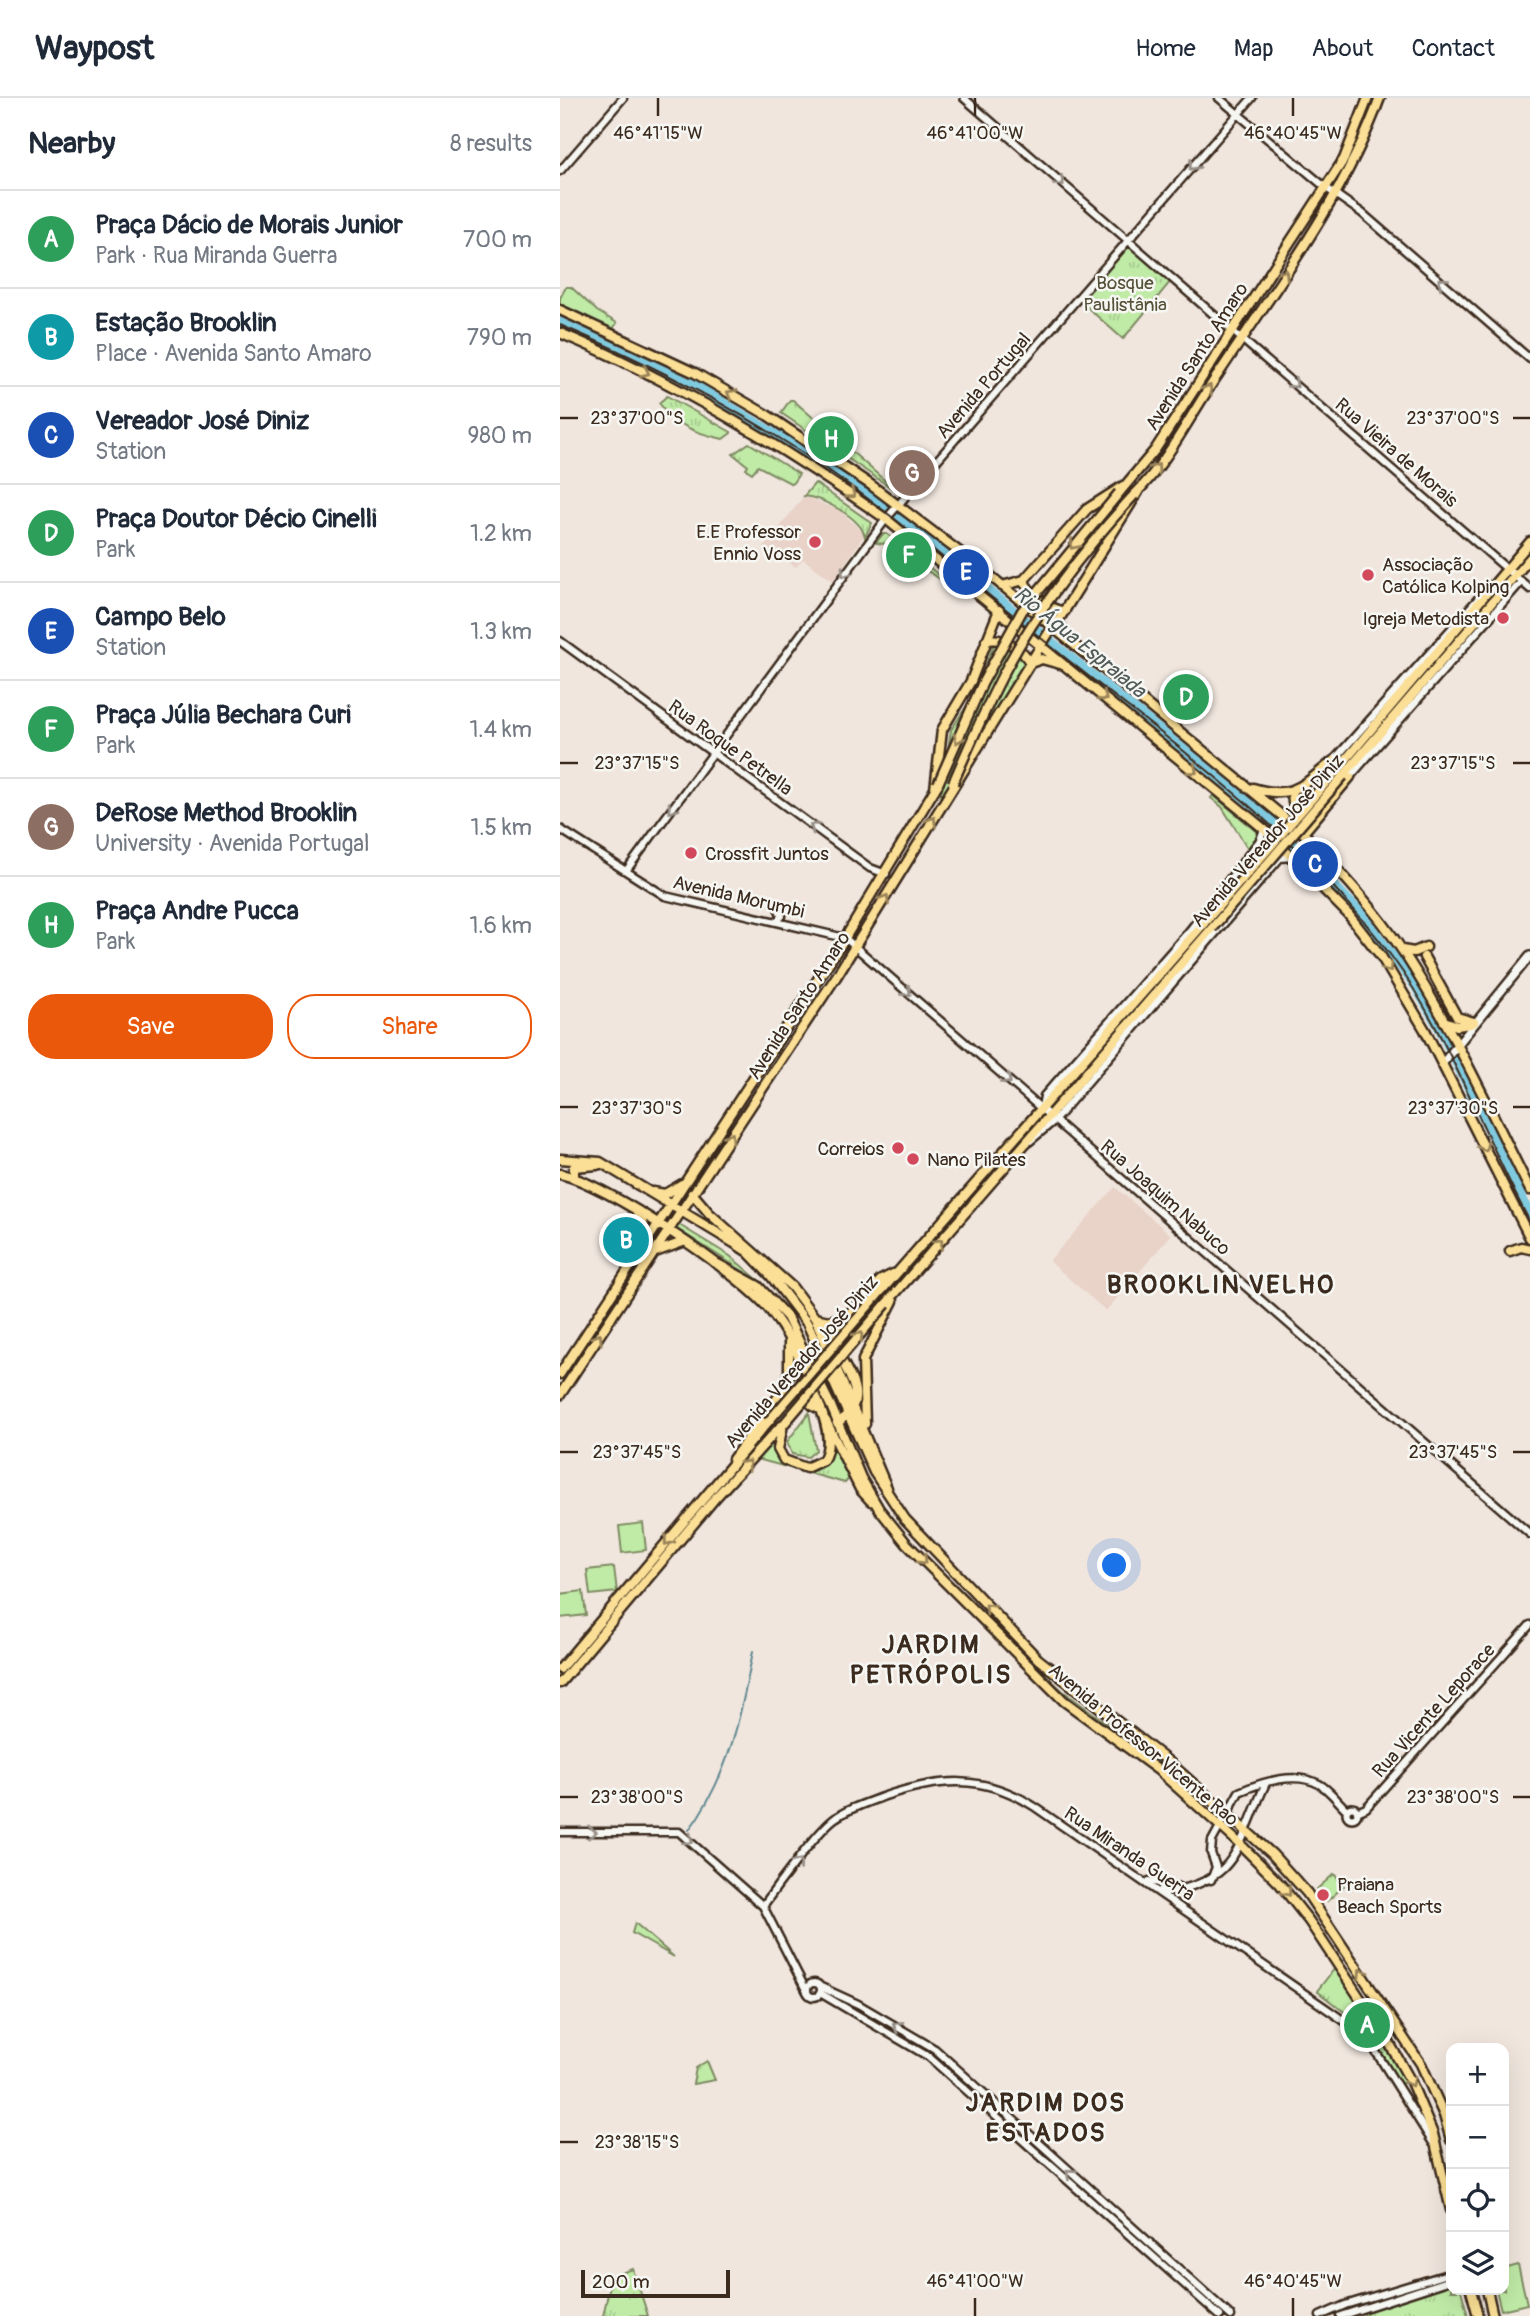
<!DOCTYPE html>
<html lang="en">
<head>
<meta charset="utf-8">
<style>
	:root { --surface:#fff; --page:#f6f6f7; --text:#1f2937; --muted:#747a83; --line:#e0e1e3; --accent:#ea580c }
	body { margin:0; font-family:Pangolin,sans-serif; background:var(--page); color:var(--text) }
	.controls { position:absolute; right:21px; bottom:21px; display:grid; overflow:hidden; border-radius:14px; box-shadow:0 7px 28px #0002 }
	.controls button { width:63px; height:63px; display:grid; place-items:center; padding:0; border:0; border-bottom:2px solid var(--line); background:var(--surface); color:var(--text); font:35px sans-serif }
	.scale { position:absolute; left:21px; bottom:18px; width:149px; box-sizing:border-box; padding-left:7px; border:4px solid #3b2a1e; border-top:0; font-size:19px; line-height:24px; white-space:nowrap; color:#3b2a1e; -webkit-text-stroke:5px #f6f6f2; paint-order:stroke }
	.you { position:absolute; left:555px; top:1468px; width:24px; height:24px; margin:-18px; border:5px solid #fff; border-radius:50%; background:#1a73e8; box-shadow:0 0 0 10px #1a73e833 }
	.badge { display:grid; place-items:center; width:46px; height:46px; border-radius:50%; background:var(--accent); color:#fff; font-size:23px; font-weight:700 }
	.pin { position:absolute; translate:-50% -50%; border:4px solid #fff; box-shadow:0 2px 7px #0006 }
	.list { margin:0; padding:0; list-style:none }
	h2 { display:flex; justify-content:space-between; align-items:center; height:91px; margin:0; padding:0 28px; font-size:30px }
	h2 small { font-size:23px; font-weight:400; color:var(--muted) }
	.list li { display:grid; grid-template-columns:46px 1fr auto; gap:21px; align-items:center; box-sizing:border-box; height:98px; padding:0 28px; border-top:2px solid var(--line) }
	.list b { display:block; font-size:26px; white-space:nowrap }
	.list p { margin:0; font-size:23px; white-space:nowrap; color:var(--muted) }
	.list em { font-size:23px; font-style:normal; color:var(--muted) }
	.actions { display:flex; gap:14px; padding:21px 28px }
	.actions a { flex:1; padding:16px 0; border:2px solid var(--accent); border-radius:28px; text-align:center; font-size:24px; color:var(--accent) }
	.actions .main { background:var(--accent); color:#fff }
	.icon { flex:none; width:38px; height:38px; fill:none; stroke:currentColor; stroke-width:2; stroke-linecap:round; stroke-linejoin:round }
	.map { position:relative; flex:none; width:970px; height:2218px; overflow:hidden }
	header { display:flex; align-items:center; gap:42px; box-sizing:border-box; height:98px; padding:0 35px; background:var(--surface); border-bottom:2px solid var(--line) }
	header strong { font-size:33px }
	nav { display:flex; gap:38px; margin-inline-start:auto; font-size:24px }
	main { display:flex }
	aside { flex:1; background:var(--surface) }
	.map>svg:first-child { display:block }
</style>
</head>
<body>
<header>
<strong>Waypost</strong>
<nav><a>Home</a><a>Map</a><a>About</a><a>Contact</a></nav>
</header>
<main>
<aside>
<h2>Nearby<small>8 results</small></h2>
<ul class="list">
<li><span class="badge" style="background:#2e9e5b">A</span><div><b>Praça Dácio de Morais Junior</b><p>Park · Rua Miranda Guerra</p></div><em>700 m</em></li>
<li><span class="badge" style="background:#0f9aa8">B</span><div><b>Estação Brooklin</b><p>Place · Avenida Santo Amaro</p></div><em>790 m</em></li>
<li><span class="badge" style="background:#1a4fb4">C</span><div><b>Vereador José Diniz</b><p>Station</p></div><em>980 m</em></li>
<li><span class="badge" style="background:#2e9e5b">D</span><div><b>Praça Doutor Décio Cinelli</b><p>Park</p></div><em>1.2 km</em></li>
<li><span class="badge" style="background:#1a4fb4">E</span><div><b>Campo Belo</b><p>Station</p></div><em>1.3 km</em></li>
<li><span class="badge" style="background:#2e9e5b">F</span><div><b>Praça Júlia Bechara Curi</b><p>Park</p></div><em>1.4 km</em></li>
<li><span class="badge" style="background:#8d6e63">G</span><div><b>DeRose Method Brooklin</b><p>University · Avenida Portugal</p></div><em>1.5 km</em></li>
<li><span class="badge" style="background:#2e9e5b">H</span><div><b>Praça Andre Pucca</b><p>Park</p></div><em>1.6 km</em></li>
</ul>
<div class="actions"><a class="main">Save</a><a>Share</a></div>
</aside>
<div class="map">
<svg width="970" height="2218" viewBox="0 0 970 2218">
	<defs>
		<pattern id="grass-tufts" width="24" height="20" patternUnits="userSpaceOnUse" patternTransform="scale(1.75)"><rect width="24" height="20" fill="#c0eba7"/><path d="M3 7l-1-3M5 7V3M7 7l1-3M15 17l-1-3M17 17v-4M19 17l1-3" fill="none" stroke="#a6ca8f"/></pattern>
	</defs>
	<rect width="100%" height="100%" fill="#f0e6de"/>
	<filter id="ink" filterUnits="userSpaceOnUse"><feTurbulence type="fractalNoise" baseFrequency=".0143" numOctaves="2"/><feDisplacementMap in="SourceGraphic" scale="14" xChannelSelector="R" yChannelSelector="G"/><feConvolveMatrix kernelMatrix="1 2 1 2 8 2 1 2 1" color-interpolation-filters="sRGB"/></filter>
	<g filter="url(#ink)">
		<path fill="#e9d2c7" d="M244,398L280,413L305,436L273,483L243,461L236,469L204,449Z
			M555,1089L611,1137L546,1213L489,1163Z"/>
		<path fill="url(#grass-tufts)" stroke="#7e8a62" stroke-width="2" d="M569,148L611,183L563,241L520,203Z
			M6,189H11L37,213L57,225L51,233L0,208V200Z
			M107,298L171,334V335L163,341C136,335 116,328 99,305Z
			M230,302H233L340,396L221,315Z
			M189,345L239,376L232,386L198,368L192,375L186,371L188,368L173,356Z
			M255,385L312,425L305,439C301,419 262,400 244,398Z
			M323,436H327L379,477L380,481L325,446L316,445Z
			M438,542L467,563L388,696L384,695L380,701L391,632L415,595L434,546Z
			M639,584L616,624L601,613Z
			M653,697L700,736L692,751L687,749L662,709L651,700Z
			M116,1125L170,1158L203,1186L114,1129Z
			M249,1315L256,1352L248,1359L232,1356L227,1344Z
			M270,1338L290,1379L285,1385L197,1361L214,1342C214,1377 267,1392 270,1338Z
			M457,1551L503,1593L606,1669L634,1698L495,1589Z
			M75,1825L114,1859L72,1835Z
			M775,1870L846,1983L840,1987L805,1930L757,1893Z
			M147,1963L155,1982L133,1986L136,1970Z
			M73,2171L88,2218H43L52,2178Z
			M891,2183V2192H901L908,2218H804L805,2212Z"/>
		<path fill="#c0eba7" stroke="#7e8a62" stroke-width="2" d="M83,1425L86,1452L62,1455L59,1428Z
			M54,1469L57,1494L30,1497L27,1472Z
			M23,1493L26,1517L0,1520V1496Z
			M774,1776L784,1788L767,1803L757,1791Z
			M958,2167L967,2206L941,2212L936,2192H944V2171Z"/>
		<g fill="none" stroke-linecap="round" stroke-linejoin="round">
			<path stroke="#648a92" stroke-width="2" d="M129,1732C169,1678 181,1618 193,1553"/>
			<path stroke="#80cae0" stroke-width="9" d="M0,224L133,286L265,366L345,424L713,724L801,815L855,888L880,932L970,1116"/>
			<defs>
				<path id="tertiary" d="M404,0L970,491
					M659,0L765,89L802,115L970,261
					M0,73L63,0
					M0,543L310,770L326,776
					M773,663L925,493
					M787,677L790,679L796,672L961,484
					M0,731L105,798L285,840L970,1436
					M66,773L326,421L692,0
					M217,823L222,818L218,810
					M482,1010L484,998L630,832L700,742L704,731
					M469,1044L495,1022L720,760L733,759
					M786.5 1715a5.5 5.5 0 1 1 11 0a5.5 5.5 0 1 1-11 0Z
					M797,1714L806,1710L970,1527
					M0,1734H119L203,1808L247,1894
					M651,1782L656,1769L651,1755L652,1743L679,1694C702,1684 735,1673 759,1686C769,1691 778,1704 787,1712
					M589,1783L619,1789
					M603,1788L600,1795C680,1785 676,1749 706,1685
					M203,1808C217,1788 256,1735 274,1721C287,1711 306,1705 322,1699C378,1680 423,1675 475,1709L806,1938L873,2045
					M247 1892a7 7 0 1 1 14 0a7 7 0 1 1-14 0Z
					M261,1889L298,1906L375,1951L671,2218
					M260,1895L369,1959L660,2218
					M760,2218L785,2207L891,2175
					M780,2218L891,2182"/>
				<path id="secondary" d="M882,966L970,858"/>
				<path id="primary" d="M0,212L135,275L207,317L311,387L422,471L743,735C779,772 815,811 844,855C892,929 930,1012 970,1092
					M0,235C117,284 223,349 326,421L704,731L788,816L821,858L865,932L970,1140
					M559,395L595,352L784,61L808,0
					M574,397C609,363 631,315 659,275C717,188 784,99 820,0
					M464,482C467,494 492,514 505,513
					M442,488L464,482L527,411L563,388
					M504,534L498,523L578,394
					M426,543C440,537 465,551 470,566
					M473,564L482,561L500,566
					M776,673L970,444
					M783,678L970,460
					M693,690C733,702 742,688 773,663
					M375,691L382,632L411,583L439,512
					M732,694L733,705L744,719
					M743,735L790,679
					M842,852L854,854L866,849
					M864,859L897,919L914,924
					M884,923L897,928L910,926
					M0,1061L40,1064L174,1145L188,1154L211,1178L247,1225L314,1374L345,1421L478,1561L609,1664L712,1756L747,1795L861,1966L884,2017L891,2042
					M0,1076C44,1084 181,1176 209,1211C230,1236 245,1270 257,1301C264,1318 274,1345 263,1362L246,1370L224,1362L218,1351L223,1327
					M14,1079V1069L37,1067
					M93,1094L105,1096L122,1086
					M132,1095L149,1115L232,1189L255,1220L327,1390
					M77,1115L84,1128L87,1145
					M950,1153L961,1149L970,1151
					M90,1156L123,1144
					M154,1164L198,1188L227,1219L271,1308L301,1380L319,1411L347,1446L504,1603L598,1672L679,1745L720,1786L749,1823L827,1941L851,1984L873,2036L891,2112
					M322,1192L645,824
					M326,1206L652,830
					M255,1220L269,1223L281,1220
					M0,1276L285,840L378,686
					M242,1281C245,1295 246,1308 261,1311
					M0,1297L276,879L493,528
					M266,1323L300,1391L311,1403
					M277,1325C323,1293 267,1265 275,1231L321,1182L333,1176
					M305,1326L303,1262L333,1203
					M173,1361L224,1291L229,1277V1245
					M0,1571L208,1324
					M0,1585L156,1399L220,1329
					M911,2192L918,2218
					M927,2192L933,2218"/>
			</defs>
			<use href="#tertiary" stroke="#3b2a1e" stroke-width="11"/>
			<use href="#secondary" stroke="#3b2a1e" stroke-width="12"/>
			<use href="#primary" stroke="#3b2a1e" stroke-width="13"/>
			<use href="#tertiary" stroke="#f6f6f2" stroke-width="6"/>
			<use href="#secondary" stroke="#f6f6f2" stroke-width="7"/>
			<use href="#primary" stroke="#fbdf96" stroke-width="8"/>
			<path stroke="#3b2a1e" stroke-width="2" d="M0,227C94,267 184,314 268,372C352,430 428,498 508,562C622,652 744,740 832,859C889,936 924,1039 970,1124"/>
			<defs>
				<path id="primary-bridge" d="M393,685C410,646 427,606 447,569C480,508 527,448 574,397
					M378,686L423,584L462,513L559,395
					M645,824L776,673
					M652,830L783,678
					M208,1324L322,1192
					M223,1327L326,1206"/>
			</defs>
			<use href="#primary-bridge" stroke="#3b2a1e" stroke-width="13" stroke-linecap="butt"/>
			<use href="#primary-bridge" stroke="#fbdf96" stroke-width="8"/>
		</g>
		<defs><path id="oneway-chevron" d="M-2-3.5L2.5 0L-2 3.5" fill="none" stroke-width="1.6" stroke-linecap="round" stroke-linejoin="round" transform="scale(1.75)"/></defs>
		<g stroke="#989088">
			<use href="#oneway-chevron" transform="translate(633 68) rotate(131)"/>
			<use href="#oneway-chevron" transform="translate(500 84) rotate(41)"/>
			<use href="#oneway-chevron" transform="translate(882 184) rotate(-139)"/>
			<use href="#oneway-chevron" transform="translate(734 286) rotate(40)"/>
			<use href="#oneway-chevron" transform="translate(285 475) rotate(126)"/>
			<use href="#oneway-chevron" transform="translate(112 711) rotate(126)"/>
			<use href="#oneway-chevron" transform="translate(254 729) rotate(-144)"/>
			<use href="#oneway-chevron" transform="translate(347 894) rotate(41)"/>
			<use href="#oneway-chevron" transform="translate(447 982) rotate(40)"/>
			<use href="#oneway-chevron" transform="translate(32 1734)"/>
			<use href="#oneway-chevron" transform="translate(129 1742) rotate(37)"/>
			<use href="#oneway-chevron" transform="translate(238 1765) rotate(-51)"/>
			<use href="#oneway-chevron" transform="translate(337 1928) rotate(-151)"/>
			<use href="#oneway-chevron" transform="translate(510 2075) rotate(-138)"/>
		</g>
		<g stroke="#9b845a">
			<use href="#oneway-chevron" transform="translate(724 176) rotate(-58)"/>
			<use href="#oneway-chevron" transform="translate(85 274) rotate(25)"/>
			<use href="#oneway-chevron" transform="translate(648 291) rotate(-58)"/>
			<use href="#oneway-chevron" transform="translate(171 296) rotate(-150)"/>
			<use href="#oneway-chevron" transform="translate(596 370) rotate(-55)"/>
			<use href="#oneway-chevron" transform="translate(291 396) rotate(35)"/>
			<use href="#oneway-chevron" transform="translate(514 447) rotate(130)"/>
			<use href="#oneway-chevron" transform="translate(543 599) rotate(39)"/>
			<use href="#oneway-chevron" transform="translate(398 641) rotate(114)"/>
			<use href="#oneway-chevron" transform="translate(633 672) rotate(39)"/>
			<use href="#oneway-chevron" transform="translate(372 723) rotate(-60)"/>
			<use href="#oneway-chevron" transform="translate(325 801) rotate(-59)"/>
			<use href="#oneway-chevron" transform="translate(828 870) rotate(57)"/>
			<use href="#oneway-chevron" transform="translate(170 1039) rotate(-56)"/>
			<use href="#oneway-chevron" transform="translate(924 1049) rotate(64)"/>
			<use href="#oneway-chevron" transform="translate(379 1145) rotate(-49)"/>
			<use href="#oneway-chevron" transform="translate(299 1238) rotate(-49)"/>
			<use href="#oneway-chevron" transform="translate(38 1240) rotate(-57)"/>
			<use href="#oneway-chevron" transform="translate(187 1366) rotate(-48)"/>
			<use href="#oneway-chevron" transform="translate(108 1443) rotate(130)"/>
			<use href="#oneway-chevron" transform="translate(363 1462) rotate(45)"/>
			<use href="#oneway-chevron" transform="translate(429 1510) rotate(-134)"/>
			<use href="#oneway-chevron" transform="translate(727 1794) rotate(52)"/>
			<use href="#oneway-chevron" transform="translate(802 1875) rotate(-123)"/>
			<use href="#oneway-chevron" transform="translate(851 1984) rotate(65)"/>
		</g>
	</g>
	<path fill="none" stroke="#3b2a1e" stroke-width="2.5" d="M98,0V18M415,0V18M733,0V18M0,320H18M953,320H970M0,665H18M953,665H970M0,1009H18M953,1009H970M0,1354H18M953,1354H970M0,1699H18M953,1699H970M0,2044H18M415,2200V2218M733,2200V2218"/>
	<g fill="#d1495b" stroke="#f6f6f2" stroke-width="2.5">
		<circle cx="255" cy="444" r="7"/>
		<circle cx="808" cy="477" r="7"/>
		<circle cx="943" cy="520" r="7"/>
		<circle cx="131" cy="755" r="7"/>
		<circle cx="338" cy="1050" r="7"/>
		<circle cx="353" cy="1061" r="7"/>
		<circle cx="763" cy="1797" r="7"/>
	</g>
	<g text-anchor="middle" stroke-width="5" stroke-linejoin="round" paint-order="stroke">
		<g font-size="19" fill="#565139" stroke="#f6f6f2">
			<text x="565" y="191">Bosque<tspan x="565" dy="22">Paulistânia</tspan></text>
		</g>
		<g font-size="19" fill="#3b2a1e" stroke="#f6f6f2">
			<text transform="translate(636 258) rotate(-57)" y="7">Avenida Santo Amaro</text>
			<text transform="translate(423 287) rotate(-49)" y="7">Avenida Portugal</text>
			<text transform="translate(837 354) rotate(41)" y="7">Rua Vieira de Morais</text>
			<text transform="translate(171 649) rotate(36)" y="7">Rua Roque Petrella</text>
			<text transform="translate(707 742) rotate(-49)" y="7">Avenida Vereador José Diniz</text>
			<text transform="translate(179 798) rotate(13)" y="7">Avenida Morumbi</text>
			<text transform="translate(238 907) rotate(-57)" y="7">Avenida Santo Amaro</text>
			<text transform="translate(606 1099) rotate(41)" y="7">Rua Joaquim Nabuco</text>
			<text transform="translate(241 1263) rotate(-49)" y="7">Avenida Vereador José Diniz</text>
			<text transform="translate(873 1612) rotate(-48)" y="7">Rua Vicente Leporace</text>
			<text transform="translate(584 1646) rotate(40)" y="7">Avenida Professor Vicente Rao</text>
			<text transform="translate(570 1755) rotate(34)" y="7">Rua Miranda Guerra</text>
		</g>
		<g font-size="19" fill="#3b2a1e" stroke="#f6f6f2" text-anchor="start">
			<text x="241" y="440" text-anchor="end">E.E Professor<tspan x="241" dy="22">Ennio Voss</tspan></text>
			<text x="822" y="473">Associação<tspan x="822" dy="22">Católica Kolping</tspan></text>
			<text x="929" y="527" text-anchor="end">Igreja Metodista</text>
			<text x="145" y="762">Crossfit Juntos</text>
			<text x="324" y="1057" text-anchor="end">Correios</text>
			<text x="367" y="1068">Nano Pilates</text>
			<text x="777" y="1793">Praiana<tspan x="777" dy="22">Beach Sports</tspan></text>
		</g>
		<g font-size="21" font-style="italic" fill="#505a58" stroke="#f6f6f2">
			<text transform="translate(520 544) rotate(39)" y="7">Rio Água Espraiada</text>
		</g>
		<g font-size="26" font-weight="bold" letter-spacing="2" fill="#3b2a1e" stroke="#f6f6f2">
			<text x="661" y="1195">BROOKLIN VELHO</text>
			<text x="371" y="1555">JARDIM<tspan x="371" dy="30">PETRÓPOLIS</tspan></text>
			<text x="486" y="2013">JARDIM DOS<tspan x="486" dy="30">ESTADOS</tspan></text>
		</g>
	</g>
	<g font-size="18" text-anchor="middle" fill="#3b2a1e" stroke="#f6f6f2" stroke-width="5" stroke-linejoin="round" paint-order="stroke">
		<text x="98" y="41">46°41'15"W</text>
		<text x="415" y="41">46°41'00"W</text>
		<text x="733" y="41">46°40'45"W</text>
		<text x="77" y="326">23°37'00"S</text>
		<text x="893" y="326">23°37'00"S</text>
		<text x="77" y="671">23°37'15"S</text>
		<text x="893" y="671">23°37'15"S</text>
		<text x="77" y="1016">23°37'30"S</text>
		<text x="893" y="1016">23°37'30"S</text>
		<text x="77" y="1360">23°37'45"S</text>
		<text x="893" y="1360">23°37'45"S</text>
		<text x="77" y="1705">23°38'00"S</text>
		<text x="893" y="1705">23°38'00"S</text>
		<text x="77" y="2050">23°38'15"S</text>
		<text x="415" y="2189">46°41'00"W</text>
		<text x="733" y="2189">46°40'45"W</text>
	</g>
</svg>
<div class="controls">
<button>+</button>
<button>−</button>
<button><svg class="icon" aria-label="locate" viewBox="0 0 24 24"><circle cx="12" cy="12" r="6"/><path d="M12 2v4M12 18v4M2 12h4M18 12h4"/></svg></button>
<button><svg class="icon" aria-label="layers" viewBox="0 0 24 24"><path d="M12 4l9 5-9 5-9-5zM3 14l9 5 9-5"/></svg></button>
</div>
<div class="scale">200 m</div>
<div class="you"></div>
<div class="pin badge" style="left:807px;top:1927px;background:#2e9e5b">A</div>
<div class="pin badge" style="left:66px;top:1142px;background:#0f9aa8">B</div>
<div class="pin badge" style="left:755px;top:766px;background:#1a4fb4">C</div>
<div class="pin badge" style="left:626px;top:599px;background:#2e9e5b">D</div>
<div class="pin badge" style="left:406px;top:474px;background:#1a4fb4">E</div>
<div class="pin badge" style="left:349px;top:457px;background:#2e9e5b">F</div>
<div class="pin badge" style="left:352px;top:375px;background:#8d6e63">G</div>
<div class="pin badge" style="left:271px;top:341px;background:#2e9e5b">H</div>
</div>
</main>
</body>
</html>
